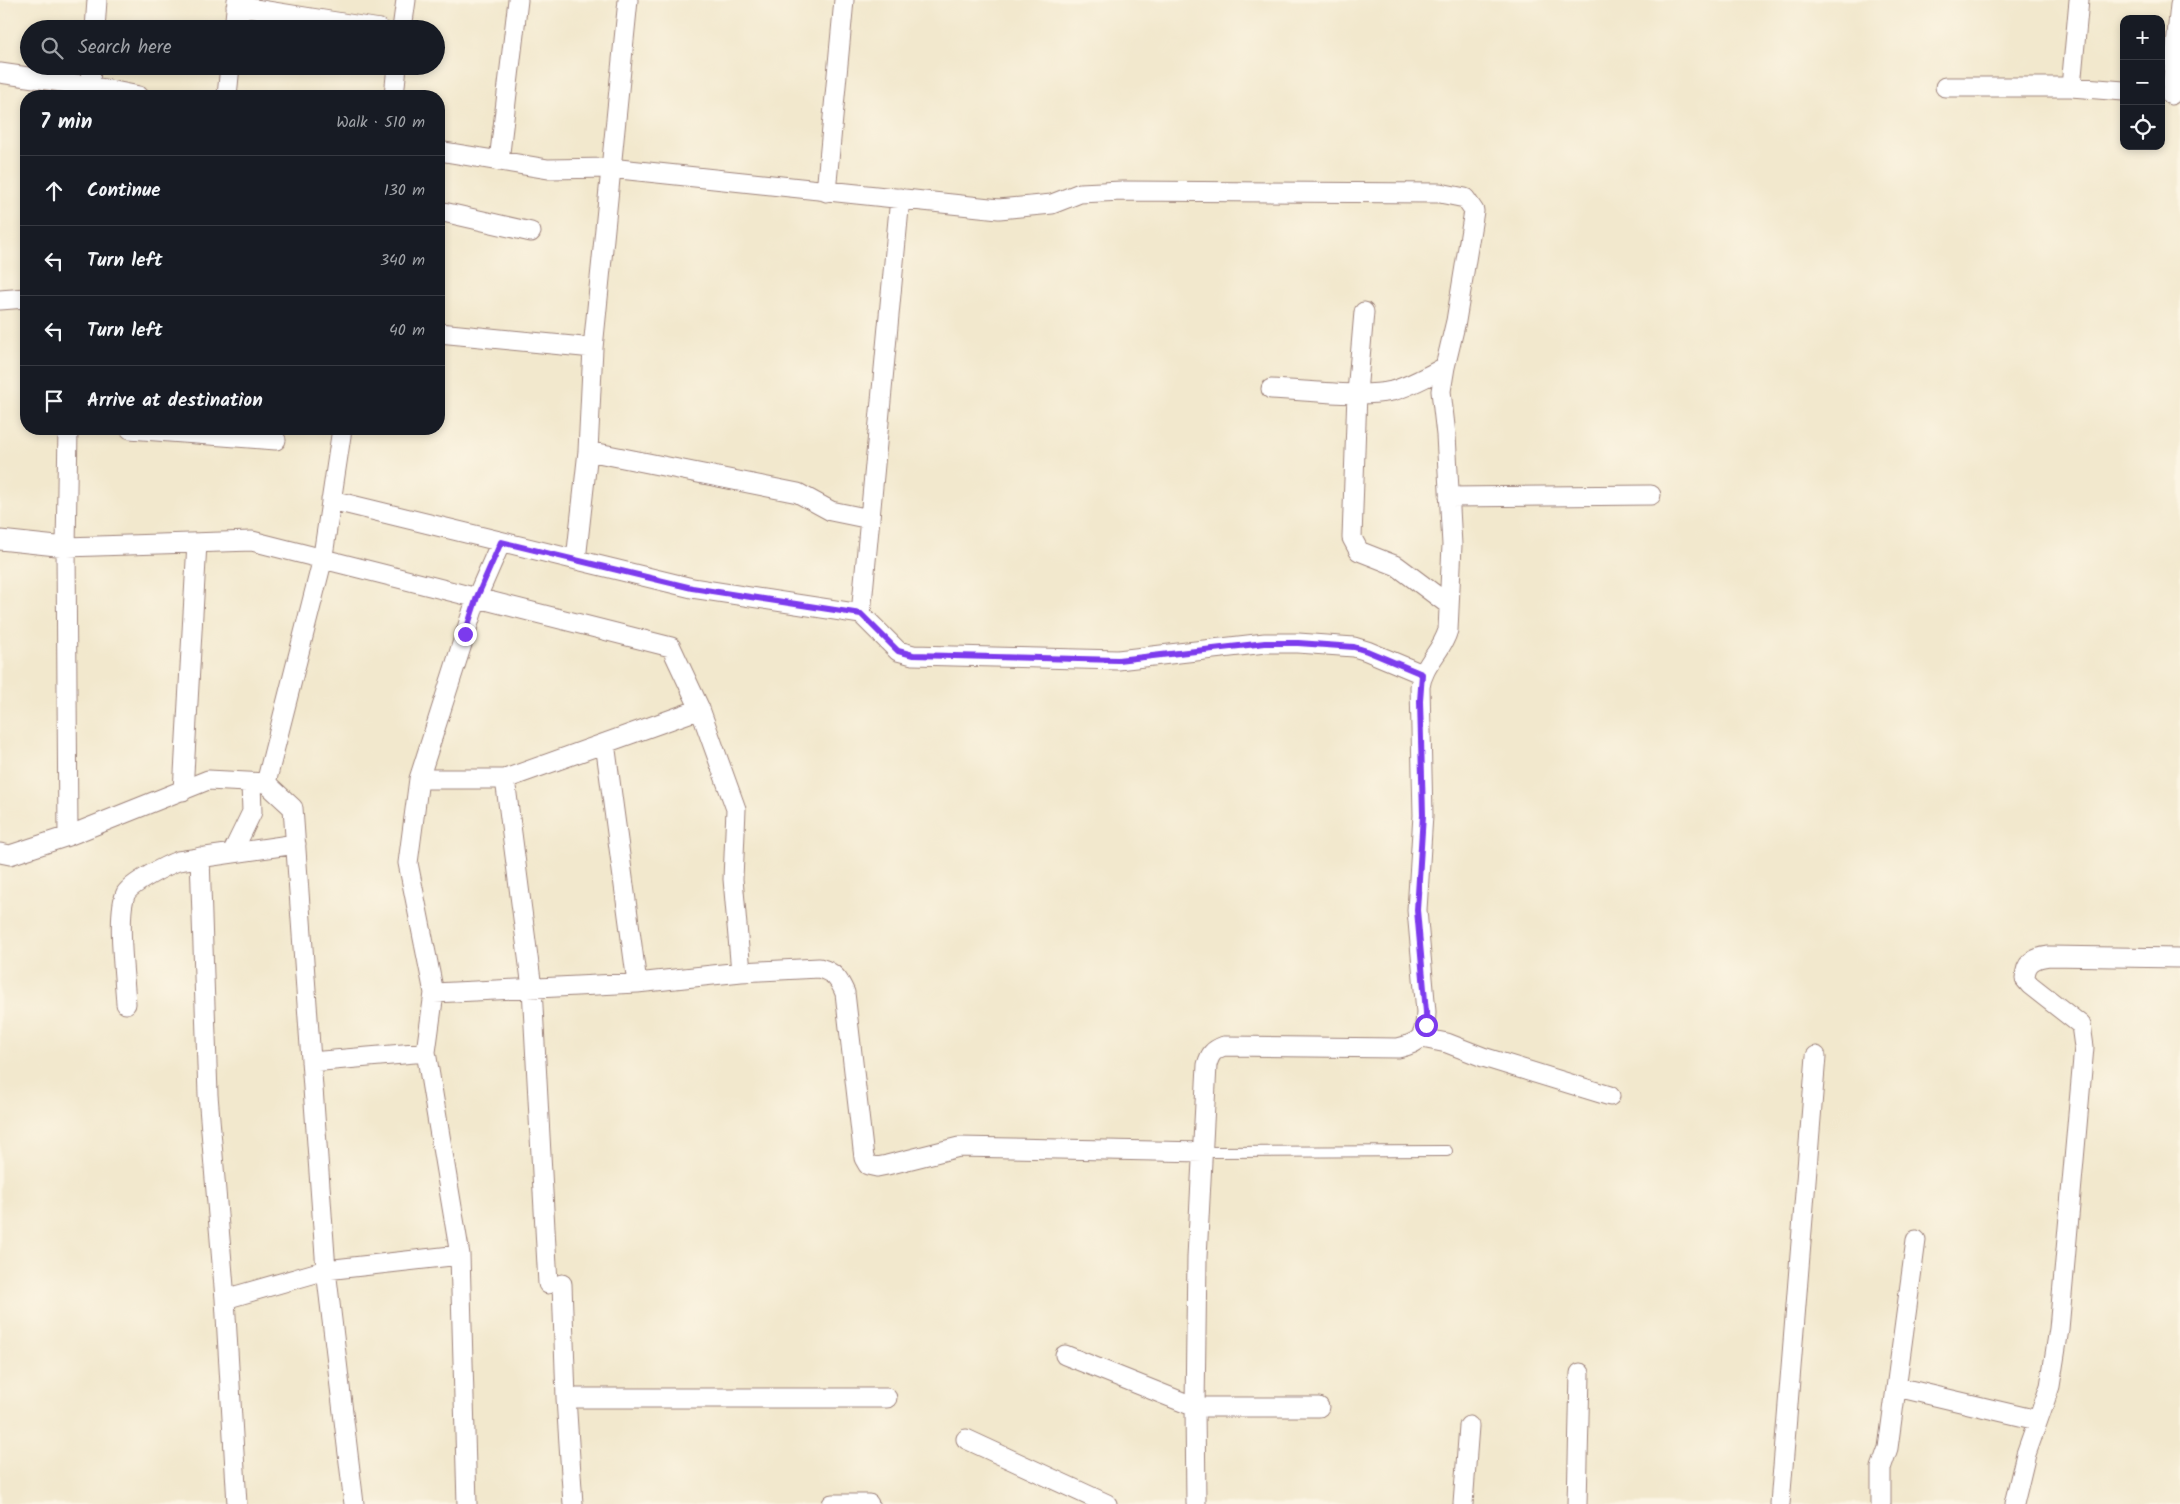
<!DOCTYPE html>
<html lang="en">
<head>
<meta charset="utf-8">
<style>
	:root { --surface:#171b24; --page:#242831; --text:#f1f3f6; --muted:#9ea1a6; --line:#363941 }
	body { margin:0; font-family:Kalam,sans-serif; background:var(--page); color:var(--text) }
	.controls { position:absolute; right:15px; top:15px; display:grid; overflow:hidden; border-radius:10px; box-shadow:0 2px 8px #0003 }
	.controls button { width:45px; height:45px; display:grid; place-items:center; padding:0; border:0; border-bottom:1px solid var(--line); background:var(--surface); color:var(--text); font:25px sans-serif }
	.stop { position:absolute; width:15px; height:15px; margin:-11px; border:4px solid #7c3aed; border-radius:50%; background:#fff }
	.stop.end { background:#7c3aed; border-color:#fff; box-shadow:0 1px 5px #0008 }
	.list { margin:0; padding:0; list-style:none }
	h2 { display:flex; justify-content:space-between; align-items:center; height:65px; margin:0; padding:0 20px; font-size:21px }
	h2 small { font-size:16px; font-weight:400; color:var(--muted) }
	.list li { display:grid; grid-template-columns:32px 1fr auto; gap:15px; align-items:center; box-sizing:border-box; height:70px; padding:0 20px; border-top:1px solid var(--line) }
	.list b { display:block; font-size:19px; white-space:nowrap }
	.list em { font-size:16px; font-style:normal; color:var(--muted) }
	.icon { flex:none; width:28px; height:28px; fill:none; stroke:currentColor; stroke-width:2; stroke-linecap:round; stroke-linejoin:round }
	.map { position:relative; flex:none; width:2180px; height:1504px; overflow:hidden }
	.search { position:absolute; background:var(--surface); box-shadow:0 2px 8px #0003; left:20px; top:20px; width:425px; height:55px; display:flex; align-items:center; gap:12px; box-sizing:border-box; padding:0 18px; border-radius:28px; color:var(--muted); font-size:19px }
	.panel { position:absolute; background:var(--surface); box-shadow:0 2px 8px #0003; left:20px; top:90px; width:425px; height:345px; border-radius:20px }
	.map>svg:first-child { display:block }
</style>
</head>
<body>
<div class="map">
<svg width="2180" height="1504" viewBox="0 0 2180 1504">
	<rect width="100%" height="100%" fill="#fcf5e5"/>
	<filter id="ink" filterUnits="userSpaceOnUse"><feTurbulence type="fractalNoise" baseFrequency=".02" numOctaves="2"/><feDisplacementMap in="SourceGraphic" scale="10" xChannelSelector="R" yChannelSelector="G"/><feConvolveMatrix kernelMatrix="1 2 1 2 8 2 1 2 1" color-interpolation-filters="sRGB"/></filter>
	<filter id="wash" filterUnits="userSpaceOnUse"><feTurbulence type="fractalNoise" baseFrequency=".0096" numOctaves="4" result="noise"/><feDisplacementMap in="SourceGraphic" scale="20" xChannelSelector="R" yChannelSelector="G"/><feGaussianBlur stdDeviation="1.12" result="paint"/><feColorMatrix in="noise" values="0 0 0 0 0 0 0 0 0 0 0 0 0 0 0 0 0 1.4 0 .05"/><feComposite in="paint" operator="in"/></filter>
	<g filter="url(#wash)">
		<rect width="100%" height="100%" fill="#f2e8cd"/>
	</g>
	<g filter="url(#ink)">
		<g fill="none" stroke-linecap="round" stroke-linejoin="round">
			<defs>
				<path id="service" d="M1203,1152L1447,1151"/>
				<path id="minor" d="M236,6L380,29
					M95,29L97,0
					M234,29L237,0
					M402,29L406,0
					M0,73L90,86L91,66
					M1945,87H2071L2124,91
					M2071,87L2079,0
					M2171,95L2180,5
					M88,96L90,86L139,96
					M227,96L230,66
					M394,96L397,66
					M439,151L548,169L610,168L999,209L1052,204L1080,193L1122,191L1440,193L1465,198L1474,211L1456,321L1445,367L1441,391L1446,435L1452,545L1448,630C1442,652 1423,664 1420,687L1423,815L1417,910L1426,1012C1425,1037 1422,1042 1398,1048L1224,1046C1213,1050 1210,1054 1207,1065L1197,1257L1195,1407H1319
					M499,161L518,0
					M826,192L844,0
					M439,211L531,232
					M0,300L26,298
					M1364,312L1357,393L1352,538L1359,551L1397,566L1449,605
					M439,333L593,348
					M1271,389C1304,390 1361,398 1392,391C1411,386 1428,376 1445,367
					M130,429L276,440
					M588,451L798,493L831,511L870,519
					M1449,497L1651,495
					M331,500L692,588L861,614L898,651L913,655L1118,660L1265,643H1298L1354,647L1367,651L1422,674
					M0,540L66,547L252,541L671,647L700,709L736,809L733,879L741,972
					M576,560L588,451L593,348L628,0
					M861,614L900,198
					M700,709L505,779H419L408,863L434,993L637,983L741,972L819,968C834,972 839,979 845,993L864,1158L868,1165L877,1167L887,1165L959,1147L1203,1152
					M605,743L637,983
					M419,779L477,597L501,542
					M505,779L532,988L548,1284
					M266,783L322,562L342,429
					M183,791L197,543
					M68,836L66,547L68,429
					M0,853L10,855L68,836L208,780L266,783L293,808L326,1270L225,1299L237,1504
					M232,853L252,812L251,783
					M200,857L208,1095L225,1299
					M126,1004C125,980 116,913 126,893C132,883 167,865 178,861L296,844
					M1422,1038L1447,1043L1483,1057L1610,1096
					M311,1062L426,1052
					M460,1255L467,1504
					M562,1284L566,1398L573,1504
					M1065,1355L1195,1407L1196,1504
					M1897,1387L2037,1420
					M566,1398H887
					M966,1439L1107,1504
					M354,1504L326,1270L460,1255L426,1052L434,993
					M832,1504H869
					M1463,1504L1469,1426
					M1577,1504L1580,1373
					M1780,1504L1816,1056
					M1881,1504V1468L1888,1448L1916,1240
					M2014,1504L2026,1454L2050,1386L2059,1329L2084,1047L2081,1025L2030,985L2025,979C2025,963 2033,958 2049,956L2180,958"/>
			</defs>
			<use href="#service" stroke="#9e847c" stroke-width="12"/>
			<use href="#minor" stroke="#9e847c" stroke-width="21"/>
			<use href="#service" stroke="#fff" stroke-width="10"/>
			<use href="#minor" stroke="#fff" stroke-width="19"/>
		</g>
	</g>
	<g fill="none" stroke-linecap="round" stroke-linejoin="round" filter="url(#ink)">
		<path stroke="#7c3aed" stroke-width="6" d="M465,634L477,597L501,542L692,588L861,614L898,651L913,655L1118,660L1265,643H1298L1354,647L1367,651L1422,674L1420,701L1423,815L1417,910L1426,1012V1025"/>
	</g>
</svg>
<div class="controls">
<button>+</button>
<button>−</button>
<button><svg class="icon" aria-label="locate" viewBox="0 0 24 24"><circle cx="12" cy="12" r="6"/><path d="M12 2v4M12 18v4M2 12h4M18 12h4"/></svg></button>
</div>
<div class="stop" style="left:1426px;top:1025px"></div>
<div class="stop end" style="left:465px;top:634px"></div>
<div class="search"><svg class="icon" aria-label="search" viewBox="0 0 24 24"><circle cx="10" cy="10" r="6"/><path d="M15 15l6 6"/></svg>Search here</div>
<section class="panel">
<h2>7 min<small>Walk · 510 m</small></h2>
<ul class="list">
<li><svg class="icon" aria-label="ahead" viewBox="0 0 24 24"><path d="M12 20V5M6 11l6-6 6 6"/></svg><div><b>Continue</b></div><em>130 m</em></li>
<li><svg class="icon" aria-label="left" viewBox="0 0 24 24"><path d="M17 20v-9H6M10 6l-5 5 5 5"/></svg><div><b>Turn left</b></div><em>340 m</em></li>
<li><svg class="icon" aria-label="left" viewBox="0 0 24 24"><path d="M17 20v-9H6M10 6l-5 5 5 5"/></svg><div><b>Turn left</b></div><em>40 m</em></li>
<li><svg class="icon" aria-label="arrive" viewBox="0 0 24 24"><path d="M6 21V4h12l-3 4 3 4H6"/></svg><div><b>Arrive at destination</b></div></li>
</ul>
</section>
</div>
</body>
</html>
